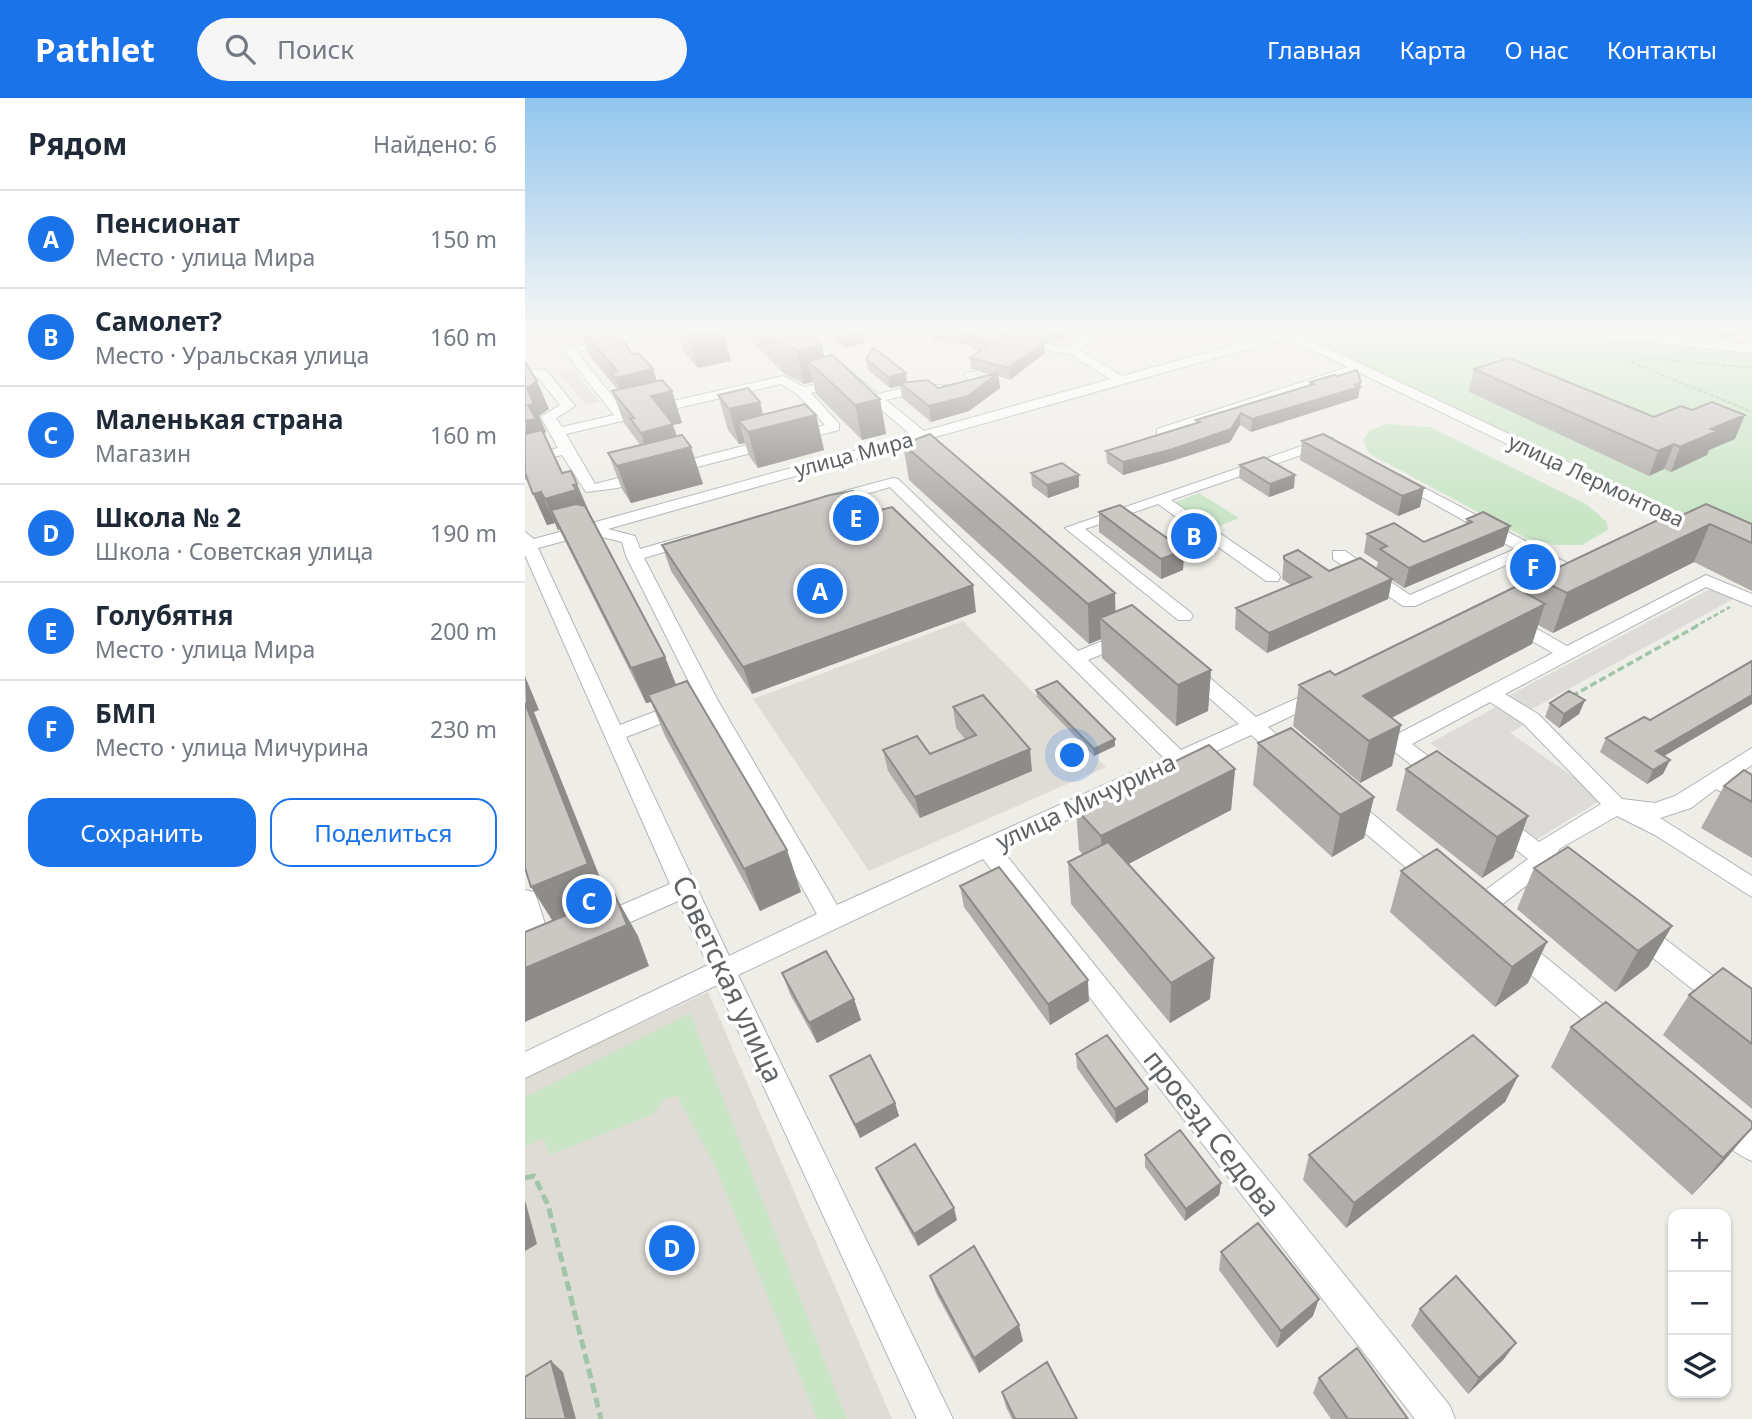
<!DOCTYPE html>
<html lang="ru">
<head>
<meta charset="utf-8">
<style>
	:root { --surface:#fff; --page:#f6f6f7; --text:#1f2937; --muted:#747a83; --line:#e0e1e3; --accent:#1a73e8 }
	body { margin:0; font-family:"Noto Sans",sans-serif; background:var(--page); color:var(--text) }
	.controls { position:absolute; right:21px; bottom:21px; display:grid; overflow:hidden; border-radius:14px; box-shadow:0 2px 5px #0004 }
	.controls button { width:63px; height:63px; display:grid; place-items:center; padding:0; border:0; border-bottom:2px solid var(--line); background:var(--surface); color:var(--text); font:35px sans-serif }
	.you { position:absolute; left:548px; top:658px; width:24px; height:24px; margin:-18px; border:5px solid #fff; border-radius:50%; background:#1a73e8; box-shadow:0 0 0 10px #1a73e833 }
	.badge { display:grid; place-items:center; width:46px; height:46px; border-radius:50%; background:var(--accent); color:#fff; font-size:23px; font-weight:700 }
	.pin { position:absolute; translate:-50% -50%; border:4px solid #fff; box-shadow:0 2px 7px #0006 }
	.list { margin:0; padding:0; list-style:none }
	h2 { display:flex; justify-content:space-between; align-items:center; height:91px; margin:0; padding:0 28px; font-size:30px }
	h2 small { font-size:23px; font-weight:400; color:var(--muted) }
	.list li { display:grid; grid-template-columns:46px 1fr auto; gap:21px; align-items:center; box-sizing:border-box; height:98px; padding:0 28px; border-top:2px solid var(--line) }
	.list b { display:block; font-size:26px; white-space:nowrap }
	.list p { margin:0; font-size:23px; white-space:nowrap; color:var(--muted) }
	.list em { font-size:23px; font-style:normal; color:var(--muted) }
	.actions { display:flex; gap:14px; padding:21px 28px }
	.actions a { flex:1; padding:16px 0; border:2px solid var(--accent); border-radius:21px; text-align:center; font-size:24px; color:var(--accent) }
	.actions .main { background:var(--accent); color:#fff }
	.icon { flex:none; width:38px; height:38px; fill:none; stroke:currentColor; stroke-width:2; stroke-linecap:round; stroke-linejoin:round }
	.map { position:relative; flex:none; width:1227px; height:1321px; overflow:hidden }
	header { display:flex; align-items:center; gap:42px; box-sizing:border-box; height:98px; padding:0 35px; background:var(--accent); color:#fff }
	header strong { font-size:33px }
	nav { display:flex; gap:38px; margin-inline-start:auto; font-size:24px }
	.search { width:490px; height:63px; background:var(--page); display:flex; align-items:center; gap:18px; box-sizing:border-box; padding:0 24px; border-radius:38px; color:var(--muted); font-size:26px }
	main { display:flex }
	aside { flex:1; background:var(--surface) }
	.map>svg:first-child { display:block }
</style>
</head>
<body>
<header>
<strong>Pathlet</strong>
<div class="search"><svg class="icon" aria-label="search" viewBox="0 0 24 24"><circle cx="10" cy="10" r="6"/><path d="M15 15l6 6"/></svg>Поиск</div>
<nav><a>Главная</a><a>Карта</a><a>О нас</a><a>Контакты</a></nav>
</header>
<main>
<aside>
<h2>Рядом<small>Найдено: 6</small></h2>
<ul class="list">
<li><span class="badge">A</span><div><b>Пенсионат</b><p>Место · улица Мира</p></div><em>150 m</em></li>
<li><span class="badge">B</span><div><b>Самолет?</b><p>Место · Уральская улица</p></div><em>160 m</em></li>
<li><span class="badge">C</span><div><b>Маленькая страна</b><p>Магазин</p></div><em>160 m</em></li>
<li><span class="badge">D</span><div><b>Школа № 2</b><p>Школа · Советская улица</p></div><em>190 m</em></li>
<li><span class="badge">E</span><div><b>Голубятня</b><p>Место · улица Мира</p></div><em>200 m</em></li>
<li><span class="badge">F</span><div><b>БМП</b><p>Место · улица Мичурина</p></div><em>230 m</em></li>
</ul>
<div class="actions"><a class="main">Сохранить</a><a>Поделиться</a></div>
</aside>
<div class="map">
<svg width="1227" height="1321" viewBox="0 0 1227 1321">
	<rect width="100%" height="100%" fill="#efede7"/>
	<path fill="#dedcd9" d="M48,271L75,304L61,307L34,274Z
		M1189,489L1210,500L1005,612L983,598Z
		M973,608L1000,626L985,635L1079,700L1011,742L929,680L941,672L905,645Z"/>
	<path fill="#dfdcd6" d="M438,523L581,669L344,773L228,601Z
		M183,894L367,1321H0V979Z"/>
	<path fill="#c9e5c6" d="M797,231H994L1227,253V449L777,237Z
		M861,326L905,329L1061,406L1082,424L1083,432L1057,447H1031L1001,440L845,356L838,343L844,333Z
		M674,395L714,420L687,431L648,405Z
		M165,915L322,1321H292L189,1066L152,998L138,1002L129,1016L24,1057L18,1040L0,1049V999Z"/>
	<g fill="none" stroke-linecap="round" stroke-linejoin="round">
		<defs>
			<path id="minor" d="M124,231H147L52,254L100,314L258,278L279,289L319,280L262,231H275L353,296L395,286L433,288L445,284L440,277L442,274H450L458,286L434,296L395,294L361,302L399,333L585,281L545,256L493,249L489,248V242L545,249L564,231H577L555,252L597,278L766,231H786L773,236L1227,451V462L1221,461L833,274L642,337H632V331L823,269L762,240L407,340L425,355V361H415L394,343L83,431L110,438L115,451L164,437L172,442L170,445L119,460L192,601L312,807L639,660L365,389L303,407L298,405V399L368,380L373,381L553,553L597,535H609L612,539L609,543L563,562L656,652L714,626L658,577L655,573L658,569H672L731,619L788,593H802L805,597L802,601L743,629L772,654L775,659L772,664H758L726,637L477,752L925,1308L930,1321H890L458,761L213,877L428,1321H392L192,887L0,980V954L183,867L153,803L76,837L67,834L64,827L67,820L145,786L0,457V434L9,441L386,337L323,283L286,295L314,326V332L92,390L61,394L37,357L0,366V358L33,350L16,319L35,307L13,279H0V271L21,272L50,308L31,320L37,329L89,317L38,252ZM256,286L272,296L300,327L70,386L41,336ZM65,436L97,444L101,458L171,598L95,627L13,450ZM177,610L292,816L204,858L101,639Z
				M388,231H418L439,237L433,240Z
				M1019,231H1062L1227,247V255L1025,234Z
				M803,339L808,340V346L646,402L753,475L755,479L753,483H741L633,406L560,431L665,514L668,518L665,522H653L540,430Z
				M875,377L1057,473L1059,477L1051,482L1045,481L1003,457L890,508H878L808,461V453H820L885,497L990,451L870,384L868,381Z
				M1181,477L1227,496V508L1181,489L980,596L1013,616L1097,701L1130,705L1150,698L1227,650V667L1206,681L1227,692V710L1191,691L1166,710L1135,720L1227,778V799L1130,737L1092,718L1034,751L1032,758L1055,780L1051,786C1037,791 1030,782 1019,774L958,821L949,824L940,821L937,814L940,807L1003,761L964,730L961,724L964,718H980L1014,744L1076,706L999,626L965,604L887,646L925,675L928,680L925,685H909L865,650L862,645L865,640L1028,555L979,527L976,523L979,519H991L1042,548Z
				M822,699L830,701L920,777L924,783L920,789L912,792L904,789L814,713L811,707L814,701Z
				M0,792L9,794L12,801L29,854L25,861L0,871Z
				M1113,824L1122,827L1227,908V935L1218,931L1104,841L1101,834L1104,827Z
				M991,839L1000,842L1099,924L1102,932L1099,940L1089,944L1079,940L982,856L978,849L982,842Z
				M1197,1009L1207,1013L1227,1030V1063C1210,1056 1190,1040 1182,1023L1187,1013Z"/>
		</defs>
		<use href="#minor" stroke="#b2b5b8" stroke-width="2"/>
		<path stroke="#a0c5a7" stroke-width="2" stroke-dasharray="4.5 2" stroke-linecap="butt" d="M1106,264L1227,314
			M1106,264L1124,260L1227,270"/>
		<path stroke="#a0c5a7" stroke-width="2.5" stroke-dasharray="5 2.5" stroke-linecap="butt" d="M1169,529L1205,509"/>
		<path stroke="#a0c5a7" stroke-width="3.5" stroke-dasharray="7 3.5" stroke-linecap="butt" d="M1047,598L1172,528"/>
		<path stroke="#a0c5a7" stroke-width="5" stroke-dasharray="10 5" stroke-linecap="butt" d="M0,1080L9,1078L23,1107L76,1321"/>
		<use href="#minor" fill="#fff" fill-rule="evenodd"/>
	</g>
	<path fill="#afaca9" d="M54,231H90L107,256L132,284L147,293L157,325L148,327L152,338L178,386L106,405L97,391L83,355L115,347L113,344L99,325L87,293L92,292L91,290L65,258Z
		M152,231H197L206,263L173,270L159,254Z
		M215,231H278L299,259L355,301L361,336L337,342L291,296L288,284L279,286L259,276Z
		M296,231H334L340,245L319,250Z
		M405,231H560L558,233L550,232L533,245L442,231L520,255L485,282L473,278L475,290L444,313L406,324L377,300L375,288L365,290L343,272L341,261L382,284L413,290L466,277L446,271L445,260L455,253L448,252V248L406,242Z
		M579,231H600L597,234Z
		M1189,231H1207L1209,237L1206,242L1193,241Z
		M0,264L24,311L14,318L21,334L19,335L37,375L65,416L140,559L151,587L262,752L276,794L235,813L140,638L126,604L121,605L34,431L33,432L30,425L22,427L3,382H0Z
		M949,271L1129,319L1210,341L1184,352L1182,357L1146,374L1139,371L1124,378L944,294Z
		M785,284L834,296L833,300L726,334L715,327L705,344L647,363L598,377L582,365L581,353L671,326V322L785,287Z
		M193,297L235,304L238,317H291L299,352L233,370L224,358L220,345L214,346L203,332Z
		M777,343L895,409L873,418L775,362Z
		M378,346L591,514L686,572L683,613L651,628L577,560L576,541L564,546L384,382Z
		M715,367L769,390L744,399L714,380Z
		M506,375L554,377V389L523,400L507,388Z
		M348,414L451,514L227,596L146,473L137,447Z
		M574,414L659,452L658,472L636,481L574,434Z
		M958,414L979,448L879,490L867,482L863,501L742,555L710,531L711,510L766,487L757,481L759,458L804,473L851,471L853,464L839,455L842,436L899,444L940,427L942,421Z
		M1147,422L1227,426V493L1169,464L1028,535L1013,527L1007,546L867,620V668L835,685L768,628L774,587L810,577L1005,498L1011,480Z
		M1227,563V606L1139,658L1138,676L1122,686L1075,654L1081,640L1125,622Z
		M511,592L590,641V648L569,658L512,599Z
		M1060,602L1054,616L1034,630L1020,619L1025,605Z
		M428,609L507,673L395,720L363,673L358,652L405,656L440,641L431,630Z
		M733,645L849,699L839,740L807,759L728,687Z
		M710,671L706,712L603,766L685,901L645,925L546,806L543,764L558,757L554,752L551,711Z
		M881,671L1003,718L988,760L957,780L871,712Z
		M1227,677V760L1176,730L1199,688Z
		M912,751L1003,885L970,909L865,814L876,773Z
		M1009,770L1147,828L1123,869L1090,894L992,811Z
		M435,788L564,903L525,927L439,809Z
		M257,875L329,901L336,922L292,945L265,896Z
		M1227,891V1011L1138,937L1164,897Z
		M1046,929L1227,1030L1198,1064L1167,1097L1026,969Z
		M551,956L623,991V1004L591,1025L552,970Z
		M305,978L370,1005L374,1018L335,1040L311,991Z
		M993,978L980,1004L821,1130L778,1082L784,1057Z
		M620,1057L696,1085L694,1097L660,1123L620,1069Z
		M351,1070L432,1122L393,1148L356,1082Z
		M696,1154L788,1218L752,1250L694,1172Z
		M405,1178L498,1243L454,1275L411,1195Z
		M895,1211L979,1261L943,1296L886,1228Z
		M794,1280L883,1321H806L788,1295Z
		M477,1294L552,1321H487L481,1309Z"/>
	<path fill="#8e8c89" d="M197,231L206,263L173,270L164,238Z
		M540,231H550L533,245V237Z
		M338,234L340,245L319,250L317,239Z
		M519,244L520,255L485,282L484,270Z
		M297,247L304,280L283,263L288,284L279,286L272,253Z
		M128,271L136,296L147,293L157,325L148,327L156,352L166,349L178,386L106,405L92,368L124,360L116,335L137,329L101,311L90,280Z
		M381,275L382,286L375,285V288L365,290L363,279Z
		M473,275L475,290L444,313L406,324L404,308Z
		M12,283L24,311L14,318L21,334L17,336L0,356L2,290Z
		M836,284L833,300L726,334L727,321Z
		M355,301L361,336L337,342L330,307Z
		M235,304L241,329L291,317L299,352L233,370L223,334L214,323L220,345L214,346L204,311Z
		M716,315L715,327L705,344L647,363L598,377V364Z
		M1220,317L1210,341L1184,352L1182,357L1146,374L1155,349L1186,331Z
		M1149,346L1139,371L1124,378L1133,353Z
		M554,377V389L523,400L522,387Z
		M770,377L769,390L744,399L745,386Z
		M52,386L65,416L26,412L34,431L33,432L20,401Z
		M899,390L895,409L873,418L877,398Z
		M16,394L30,425L22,427L8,396Z
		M1185,426L1169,464L1028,535L1042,495Z
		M985,428L979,448L879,490L884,470Z
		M659,452L658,472L636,481V461Z
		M867,481L863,501L742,555L744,535Z
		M448,487L451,514L227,596L218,569Z
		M590,495L591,533L575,520L576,541L564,546L563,506Z
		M1020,506L1007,546L835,636L838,598Z
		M140,559L154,594L123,597L126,604L121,605L106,570Z
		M686,572L683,613L651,628L653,587Z
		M0,578L14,612L9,614L86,807L32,830L6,789Z
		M1227,597V606L1124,667L1131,653Z
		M1060,602L1054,616L1034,630L1039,616Z
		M876,627L867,668L835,685L844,643Z
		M590,641V648L569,658V651Z
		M505,651L507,673L395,720L390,699Z
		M1145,662L1138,676L1122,686L1128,672Z
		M710,671L706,712L577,780L576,738Z
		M849,699L839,740L807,759L815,717Z
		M1003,718L988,760L957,780L972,739Z
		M262,752L276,794L235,813L219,771Z
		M90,797L113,838L124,868L0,924V870Z
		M1147,828L1123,869L1090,894L1113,853Z
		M1022,844L1003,885L970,909L987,869Z
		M689,860L685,901L645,925L646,885Z
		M563,882L564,903L525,927L523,906Z
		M329,901L336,922L292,945L284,925Z
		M993,978L980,1004L821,1130L829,1105Z
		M623,991V1004L591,1025L590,1011Z
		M370,1005L374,1018L335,1040L330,1027Z
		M1227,1030L1198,1064L1167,1097L1198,1060Z
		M696,1085L694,1097L660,1123L661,1111Z
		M0,1102L12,1146L0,1153Z
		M429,1110L432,1122L393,1148L389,1136Z
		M794,1201L788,1218L752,1250L756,1233Z
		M494,1227L498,1243L454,1275L449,1260Z
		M991,1245L979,1261L943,1296L954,1280Z
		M26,1263L38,1274L51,1321H41Z"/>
	<path fill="#cbc8c4" stroke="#8e8c89" stroke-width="2" d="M57,231H90L107,256L113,255L128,271L90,280L86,274L92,273Z
		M158,231H196L164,238Z
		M239,231H278L297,247L272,253L251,243Z
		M308,231H334L338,234L317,239Z
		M405,231H440L519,244L484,270L445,260L468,244L447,241L451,238Z
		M495,231H540L533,237Z
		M1193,231H1207L1209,237L1195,236Z
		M349,250L381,275L363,279L341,261Z
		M307,257L355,301L330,307L283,263Z
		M984,260L1129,319L1156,308L1167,312L1187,304L1220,317L1186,331L1192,333L1155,349L1149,346L1133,353L949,271Z
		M0,264L12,283L2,290L9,306L3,307L11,321L0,323Z
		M832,272L836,284L830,287L835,289L727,321L716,315L706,331L648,351L598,364L581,353L675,324L671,322L789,286L785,284L809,277L813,278Z
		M473,275L443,298L404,308L375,285L403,282L413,290Z
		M137,282L147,293L126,298L148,326L116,335L105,320H109L87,293Z
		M223,290L235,304L204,311L193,297Z
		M280,306L291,317L223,334L214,323Z
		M17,332L37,375L46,373L52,386L48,387L51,392L20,401L16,394L8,396L0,375V336Z
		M405,336L590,495L563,506L378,346Z
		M798,336L899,390L877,398L777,343Z
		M157,337L166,349L92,368L83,355Z
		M739,359L770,377L745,386L715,367Z
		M537,365L554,377L522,387L506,375Z
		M328,393L348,414L367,409L448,487L218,569L137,447L305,397Z
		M51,406L60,408L140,559L106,570L26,412Z
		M1181,406L1227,426V445L1185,426L1042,495L1011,480L1139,419L1147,422Z
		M595,407L659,452L636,461L574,414Z
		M958,414L985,428L884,470L855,451L862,448L842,436L869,425L899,444L947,424L942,421Z
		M773,452L804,473L835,460L867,481L744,535L711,510L786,479L759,461V458Z
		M990,489L1020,506L838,598L876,627L844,643L774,587L805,573L810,577Z
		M607,507L686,572L653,587L575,520Z
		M1227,563V597L1131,653L1145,662L1128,672L1081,640L1119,619L1125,622Z
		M162,583L262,752L219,771L123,597Z
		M532,583L590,641L569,651L511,592Z
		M1044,593L1060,602L1039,616L1025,605Z
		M458,597L505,651L390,699L358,652L392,638L405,656L451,637L428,609Z
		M0,605L63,766L6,789L0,770Z
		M766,630L849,699L815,717L733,645Z
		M684,647L710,671L576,738L551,711Z
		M912,653L1003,718L972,739L881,671Z
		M1219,672L1227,677V704L1199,688Z
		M583,744L689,860L646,885L543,764Z
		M1043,749L1147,828L1113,853L1009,770Z
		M912,751L1022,844L987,869L876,773Z
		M474,769L563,882L523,906L435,788Z
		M90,797L102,827L0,870V834Z
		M301,853L329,901L284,925L257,875Z
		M1198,870L1227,891V946L1164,897Z
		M1081,904L1227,1024V1030L1198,1060L1046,929Z
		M582,937L623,991L590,1011L551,956Z
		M948,937L993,978L829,1105L784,1057Z
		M345,957L370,1005L330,1027L305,978Z
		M655,1032L696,1085L661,1111L620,1057Z
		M390,1046L429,1110L389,1136L351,1070Z
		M733,1125L794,1201L756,1233L696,1154Z
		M449,1148L494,1227L449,1260L405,1178Z
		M931,1178L991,1245L954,1280L895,1211Z
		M832,1250L883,1321H823L794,1280Z
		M26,1263L41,1321H0V1279Z
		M522,1264L552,1321H490L477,1294Z"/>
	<linearGradient id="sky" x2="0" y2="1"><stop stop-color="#91c5ee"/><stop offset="0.56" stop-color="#f8f7f4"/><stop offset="1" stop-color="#f8f7f4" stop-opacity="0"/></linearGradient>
	<rect width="1227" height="416" fill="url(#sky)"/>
	<g text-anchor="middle" stroke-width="7" stroke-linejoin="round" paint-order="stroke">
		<g font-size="21" fill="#5f6366" stroke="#fff">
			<text transform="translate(329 357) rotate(-15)" y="7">улица Мира</text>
			<text transform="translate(1071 383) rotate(25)" y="7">улица Лермонтова</text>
		</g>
		<g font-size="24" fill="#5f6366" stroke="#fff">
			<text transform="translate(561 704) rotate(-25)" y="8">улица Мичурина</text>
		</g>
		<g font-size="28" fill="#5f6366" stroke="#fff">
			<text transform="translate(203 881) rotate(65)" y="10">Советская улица</text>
			<text transform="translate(687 1035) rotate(52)" y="10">проезд Седова</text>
		</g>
	</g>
</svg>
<div class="controls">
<button>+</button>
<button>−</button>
<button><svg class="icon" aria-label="layers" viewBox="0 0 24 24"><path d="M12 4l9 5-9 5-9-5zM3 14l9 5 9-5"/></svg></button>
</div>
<div class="you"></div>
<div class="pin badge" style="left:295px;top:493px">A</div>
<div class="pin badge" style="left:669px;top:438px">B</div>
<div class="pin badge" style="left:64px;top:803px">C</div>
<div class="pin badge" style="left:147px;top:1150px">D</div>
<div class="pin badge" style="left:331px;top:420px">E</div>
<div class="pin badge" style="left:1008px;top:469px">F</div>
</div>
</main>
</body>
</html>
